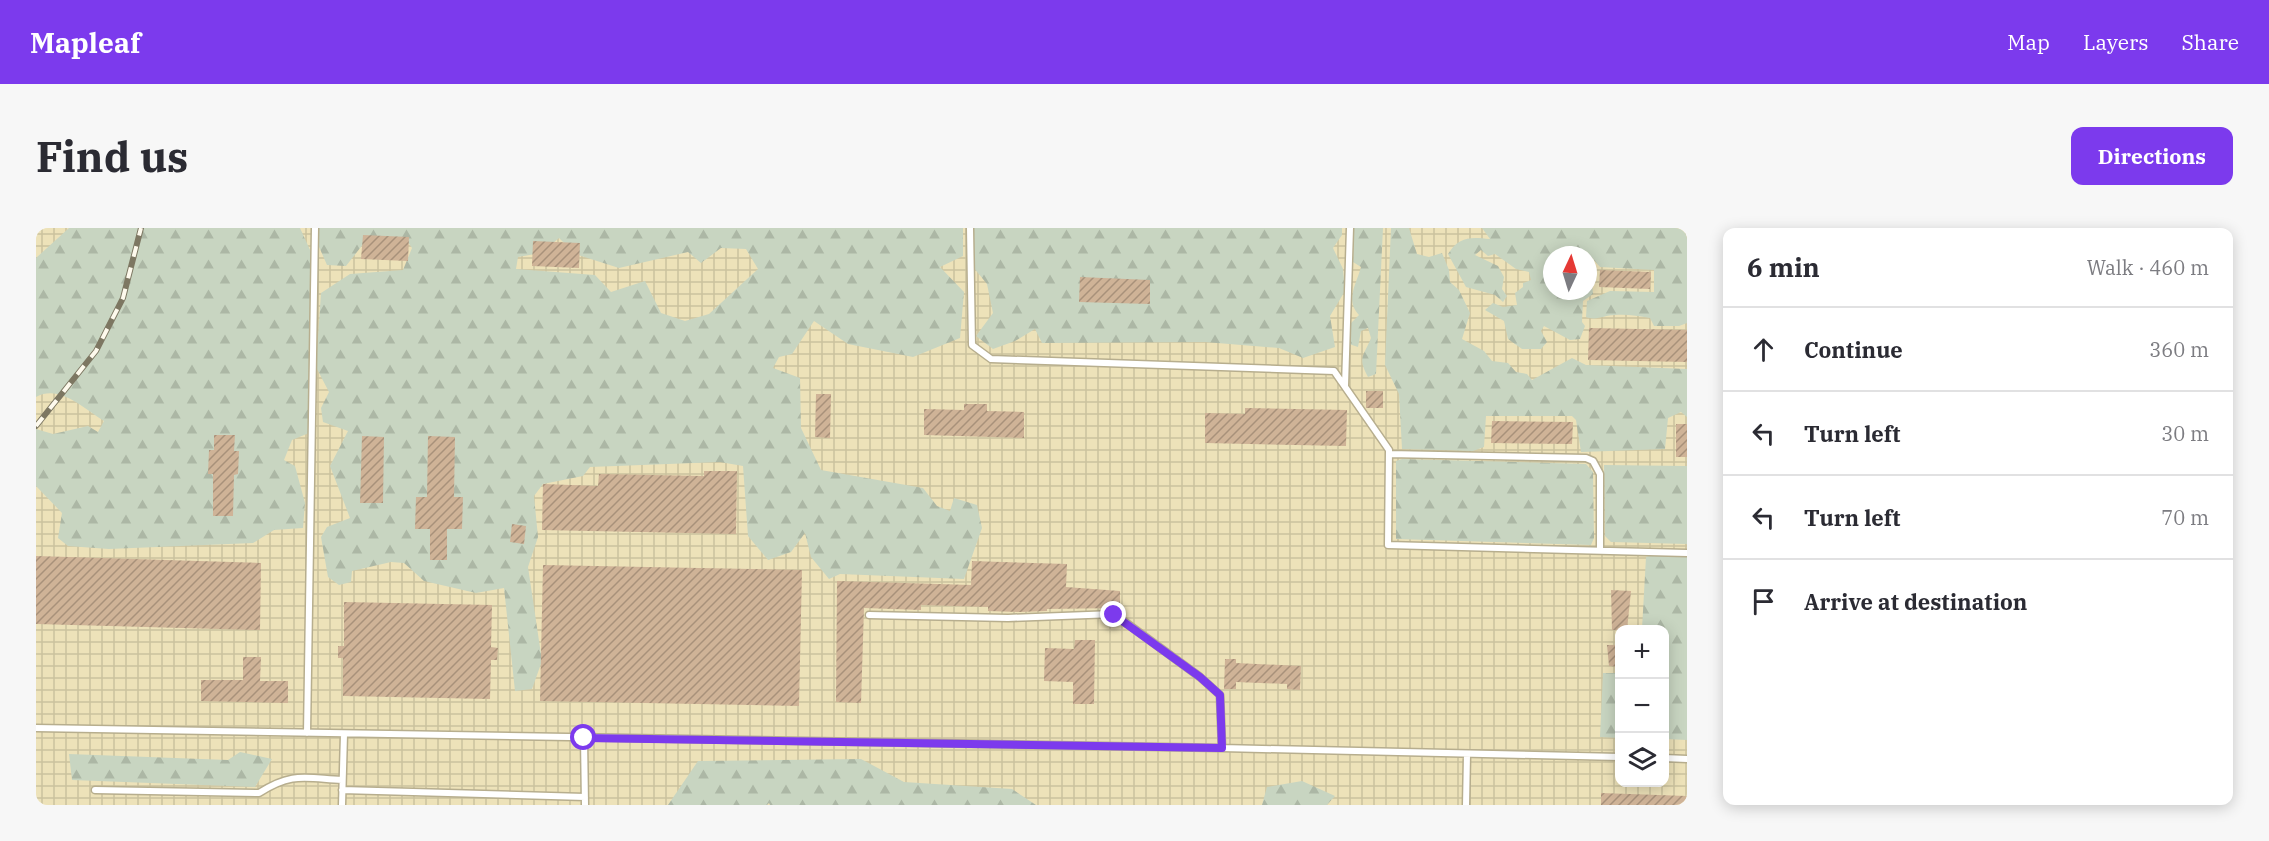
<!DOCTYPE html>
<html lang="en">
<head>
<meta charset="utf-8">
<style>
	:root { --surface:#fff; --page:#f7f7f7; --text:#2b2b33; --muted:#7c7c81; --line:#e1e1e2; --accent:#7c3aed }
	body { margin:0; font-family:"IBM Plex Serif",serif; background:var(--page); color:var(--text) }
	.controls { position:absolute; right:18px; bottom:18px; display:grid; overflow:hidden; border-radius:12px; box-shadow:0 3px 15px #0003 }
	.controls button { width:54px; height:54px; display:grid; place-items:center; padding:0; border:0; border-bottom:2px solid var(--line); background:var(--surface); color:var(--text); font:30px sans-serif }
	.compass { position:absolute; left:1507px; top:18px; width:54px; height:54px; border-radius:50%; background:var(--surface); box-shadow:0 3px 15px #0003; rotate:4deg }
	.stop { position:absolute; width:18px; height:18px; margin:-14px; border:4px solid #7c3aed; border-radius:50%; background:#fff }
	.stop.end { background:#7c3aed; border-color:#fff; box-shadow:0 2px 6px #0008 }
	.list { margin:0; padding:0; list-style:none }
	h2 { display:flex; justify-content:space-between; align-items:center; height:78px; margin:0; padding:0 24px; font-size:26px }
	h2 small { font-size:20px; font-weight:400; color:var(--muted) }
	.list li { display:grid; grid-template-columns:39px 1fr auto; gap:18px; align-items:center; box-sizing:border-box; height:84px; padding:0 24px; border-top:2px solid var(--line) }
	.list b { display:block; font-size:22px; white-space:nowrap }
	.list em { font-size:20px; font-style:normal; color:var(--muted) }
	.icon { flex:none; width:33px; height:33px; fill:none; stroke:currentColor; stroke-width:2; stroke-linecap:round; stroke-linejoin:round }
	.map { position:relative; flex:none; width:1651px; height:577px; overflow:hidden; border-radius:12px }
	header { display:flex; align-items:center; gap:36px; box-sizing:border-box; height:84px; padding:0 30px; background:var(--accent); color:#fff }
	header strong { font-size:28px }
	nav { display:flex; gap:33px; margin-inline-start:auto; font-size:21px }
	.intro { display:flex; align-items:center; justify-content:space-between; box-sizing:border-box; height:144px; padding:0 36px }
	h1 { margin:0; font-size:42px }
	.button { padding:15px 27px; border-radius:12px; background:var(--accent); color:#fff; font-size:21px; font-weight:700 }
	main { display:flex; gap:36px; padding:0 36px }
	aside { flex:1; background:var(--surface); border-radius:12px; box-shadow:0 3px 15px #0003 }
	.map>svg:first-child { display:block }
</style>
</head>
<body>
<header>
<strong>Mapleaf</strong>
<nav><a>Map</a><a>Layers</a><a>Share</a></nav>
</header>
<div class="intro"><h1>Find us</h1><a class="button">Directions</a></div>
<main>
<div class="map">
<svg width="1651" height="577" viewBox="0 0 1651 577">
	<defs>
		<pattern id="industrial-grid" width="8" height="8" patternUnits="userSpaceOnUse" patternTransform="scale(1.5)"><rect width="8" height="8" fill="#ede2b9"/><path d="M0 4h8M4 0v8" fill="none" stroke="#cbc29e"/></pattern>
		<pattern id="forest-firs" width="22" height="20" patternUnits="userSpaceOnUse" patternTransform="scale(1.5)"><rect width="22" height="20" fill="#c8d5c1"/><path d="M5 1l3.5 6h-7zM16 11l3.5 6h-7z" fill="#acb7a5"/></pattern>
		<pattern id="building-hatch" width="6" height="6" patternUnits="userSpaceOnUse" patternTransform="scale(1.5)"><rect width="6" height="6" fill="#cfb397"/><path d="M-1 1l2-2M0 6l6-6M5 7l2-2" fill="none" stroke="#a8917a"/></pattern>
	</defs>
	<rect width="100%" height="100%" fill="#f6edcc"/>
	<path fill="url(#industrial-grid)" fill-rule="evenodd" d="M0,0H1651V577H0ZM1516,27H1552V63H1516ZM1584,401H1628V554H1584Z"/>
	<path fill="url(#forest-firs)" fill-rule="evenodd" d="M33,0H264L280,35L273,205L256,212L248,232L259,238L269,275L267,300L238,302L217,315L73,321L32,318L22,310L26,285L0,258V201L17,206L52,198L62,204L68,193C48,181 24,156 0,169V30Z
		M281,0H927V28L904,39L928,64L924,110L877,129L812,116L778,93L756,126L743,129L737,140L764,150L765,200L785,242L887,260L901,278L914,283L918,270L941,277L946,300L928,351L804,346L793,351L775,329L769,305L755,324L732,332L712,308L707,238L684,234L554,239L547,248L507,256L498,268L502,309L492,339L506,433L496,461L479,463L468,360L440,365L388,353L368,335L355,334L316,343L315,354L303,357L292,349L285,309L291,299L314,290L294,238L312,203L287,194L285,180L293,164L280,139L285,65L314,46L367,42L376,20L369,10H332L310,38L291,37L280,12ZM523,10L539,26L583,40L652,24L665,35L685,20L710,21L722,41L673,86L649,93L625,85L609,53L575,64L559,47L480,41L482,29L505,25Z
		M938,0H1306V7L1297,20L1307,41L1309,63L1294,88L1299,119L1267,130L1243,120L1169,114L1006,115L999,101L979,113L957,121L940,108L957,85L951,56L937,39Z
		M1318,0H1347L1340,146L1332,149C1321,129 1328,128 1335,110L1332,100L1325,103L1322,119L1313,116V97L1323,87C1309,72 1320,57 1325,39L1317,34Z
		M1355,0H1373L1381,26L1393,29L1406,25L1413,42L1414,54L1423,62L1434,85L1426,111L1448,123L1456,133L1472,135L1480,144L1491,146L1496,152L1536,130L1550,137L1651,141V189L1645,184L1632,190L1629,221L1545,224L1540,192L1536,188H1450L1448,219L1437,223L1366,221L1363,166L1349,137Z
		M1446,0H1651V95L1643,98H1618L1614,90C1602,88 1591,86 1579,87C1568,87 1561,93 1550,89L1551,73L1574,63L1618,64V42L1564,39L1551,24L1546,22L1548,27H1516V63H1552V33L1554,36L1557,66L1547,73L1546,94L1549,98L1544,111L1534,112L1508,98L1505,103L1511,114L1505,121H1486L1472,111L1468,93L1449,82L1457,75L1467,79L1481,77L1479,65L1487,59V55L1495,52L1493,44L1480,41L1459,26L1452,28L1445,22L1439,27L1462,38L1468,49L1466,61L1471,68L1467,74L1459,67L1430,59L1412,26C1423,8 1435,9 1454,11Z
		M1366,231L1550,236L1557,244L1558,310L1555,317L1360,311V233Z
		M1568,237L1651,238V316L1575,314L1569,308Z
		M1616,327L1651,329V512L1629,511L1628,401H1606L1610,329Z
		M1567,445H1583V510L1564,509Z
		M204,524L236,531L219,559L36,552L33,526L192,532Z
		M825,531L868,554L976,561L1000,577H734L733,575L731,577H632L662,533Z
		M1266,553L1299,568L1291,577H1226L1231,559Z"/>
	<path fill="url(#building-hatch)" d="M327,7L373,9L372,33L325,31Z
		M497,13L544,15L543,40L496,38Z
		M1564,42L1615,44L1614,61L1563,59Z
		M1044,49L1114,52V76L1043,74Z
		M1553,100L1651,102V134L1552,132Z
		M1330,163H1347V180H1330Z
		M780,166H795L794,210L779,209Z
		M928,176H951V183L988,184V210L888,207V181L928,182Z
		M1209,180L1311,182L1310,218L1169,215V185L1209,186Z
		M1456,193L1537,194L1536,216L1455,215Z
		M1640,196H1651V229H1640Z
		M178,207H199L198,223H203L202,246L198,247L197,288H177V246H172L173,222H178Z
		M326,208L348,209L347,275H324Z
		M392,208L419,209L418,269H427L426,301H411V332H394V301H379L380,269H391Z
		M668,243H701L700,306L506,302L507,256L562,258L563,246L668,248Z
		M476,296L490,298L488,316L474,314Z
		M0,328L225,335L224,402L0,396Z
		M936,333L1031,336L1030,359L1084,363V380L1011,381V383L984,384L952,383V379L885,377V382L828,380L825,475L800,474L801,353L935,357Z
		M507,337L766,342L763,478L504,473Z
		M1575,362L1595,363L1591,402H1576Z
		M308,374L456,377L455,419L462,420L461,432H455L454,471L307,468V430H302V418H308Z
		M1039,412H1059L1058,476H1037V454L1008,453L1009,420L1038,421Z
		M1571,417H1584V439L1573,438Z
		M207,429H225L224,453H252V475L165,473V452H207Z
		M1189,431H1200V435L1265,438L1264,462L1251,461V456L1200,454V461H1188Z
		M1565,565L1651,568V577H1565Z"/>
	<g fill="none" stroke-linecap="round" stroke-linejoin="round">
		<defs>
			<path id="service" d="M934,0L936,117L955,131L1298,143L1353,222L1352,317L1651,325
				M1309,158L1314,0
				M1353,226L1550,230L1557,233L1564,246V322
				M833,387L972,390L1078,386L1164,449L1184,467L1186,520
				M0,500L1186,520L1584,529
				M271,505L279,0
				M548,510L549,577
				M1628,530L1651,531
				M59,562L223,565C256,544 268,550 306,552
				M306,562L549,569
				M306,577L308,506
				M1430,577L1431,527"/>
		</defs>
		<use href="#service" stroke="#b7ae8e" stroke-width="9"/>
		<use href="#service" stroke="#fff" stroke-width="6"/>
		<defs>
			<path id="rail" d="M0,198L60,123L87,70L105,0"/>
		</defs>
		<use href="#rail" stroke="#7d7762" stroke-width="6"/>
		<use href="#rail" stroke="#fefaed" stroke-width="4" stroke-dasharray="11" stroke-linecap="butt"/>
	</g>
	<g fill="none" stroke-linecap="round" stroke-linejoin="round">
		<path stroke="#7c3aed" stroke-width="8" d="M548,510L1186,520L1184,467L1164,449L1078,387"/>
	</g>
</svg>
<div class="controls">
<button>+</button>
<button>−</button>
<button><svg class="icon" aria-label="layers" viewBox="0 0 24 24"><path d="M12 4l9 5-9 5-9-5zM3 14l9 5 9-5"/></svg></button>
</div>
<svg class="compass" viewBox="-18 -18 36 36"><path d="M0-13l5 13h-10z" fill="#e53935"/><path d="M0 13l5-13h-10z" fill="#7c7c81"/></svg>
<div class="stop" style="left:548px;top:510px"></div>
<div class="stop end" style="left:1078px;top:387px"></div>
</div>
<aside>
<h2>6 min<small>Walk · 460 m</small></h2>
<ul class="list">
<li><svg class="icon" aria-label="ahead" viewBox="0 0 24 24"><path d="M12 20V5M6 11l6-6 6 6"/></svg><div><b>Continue</b></div><em>360 m</em></li>
<li><svg class="icon" aria-label="left" viewBox="0 0 24 24"><path d="M17 20v-9H6M10 6l-5 5 5 5"/></svg><div><b>Turn left</b></div><em>30 m</em></li>
<li><svg class="icon" aria-label="left" viewBox="0 0 24 24"><path d="M17 20v-9H6M10 6l-5 5 5 5"/></svg><div><b>Turn left</b></div><em>70 m</em></li>
<li><svg class="icon" aria-label="arrive" viewBox="0 0 24 24"><path d="M6 21V4h12l-3 4 3 4H6"/></svg><div><b>Arrive at destination</b></div></li>
</ul>
</aside>
</main>
</body>
</html>
